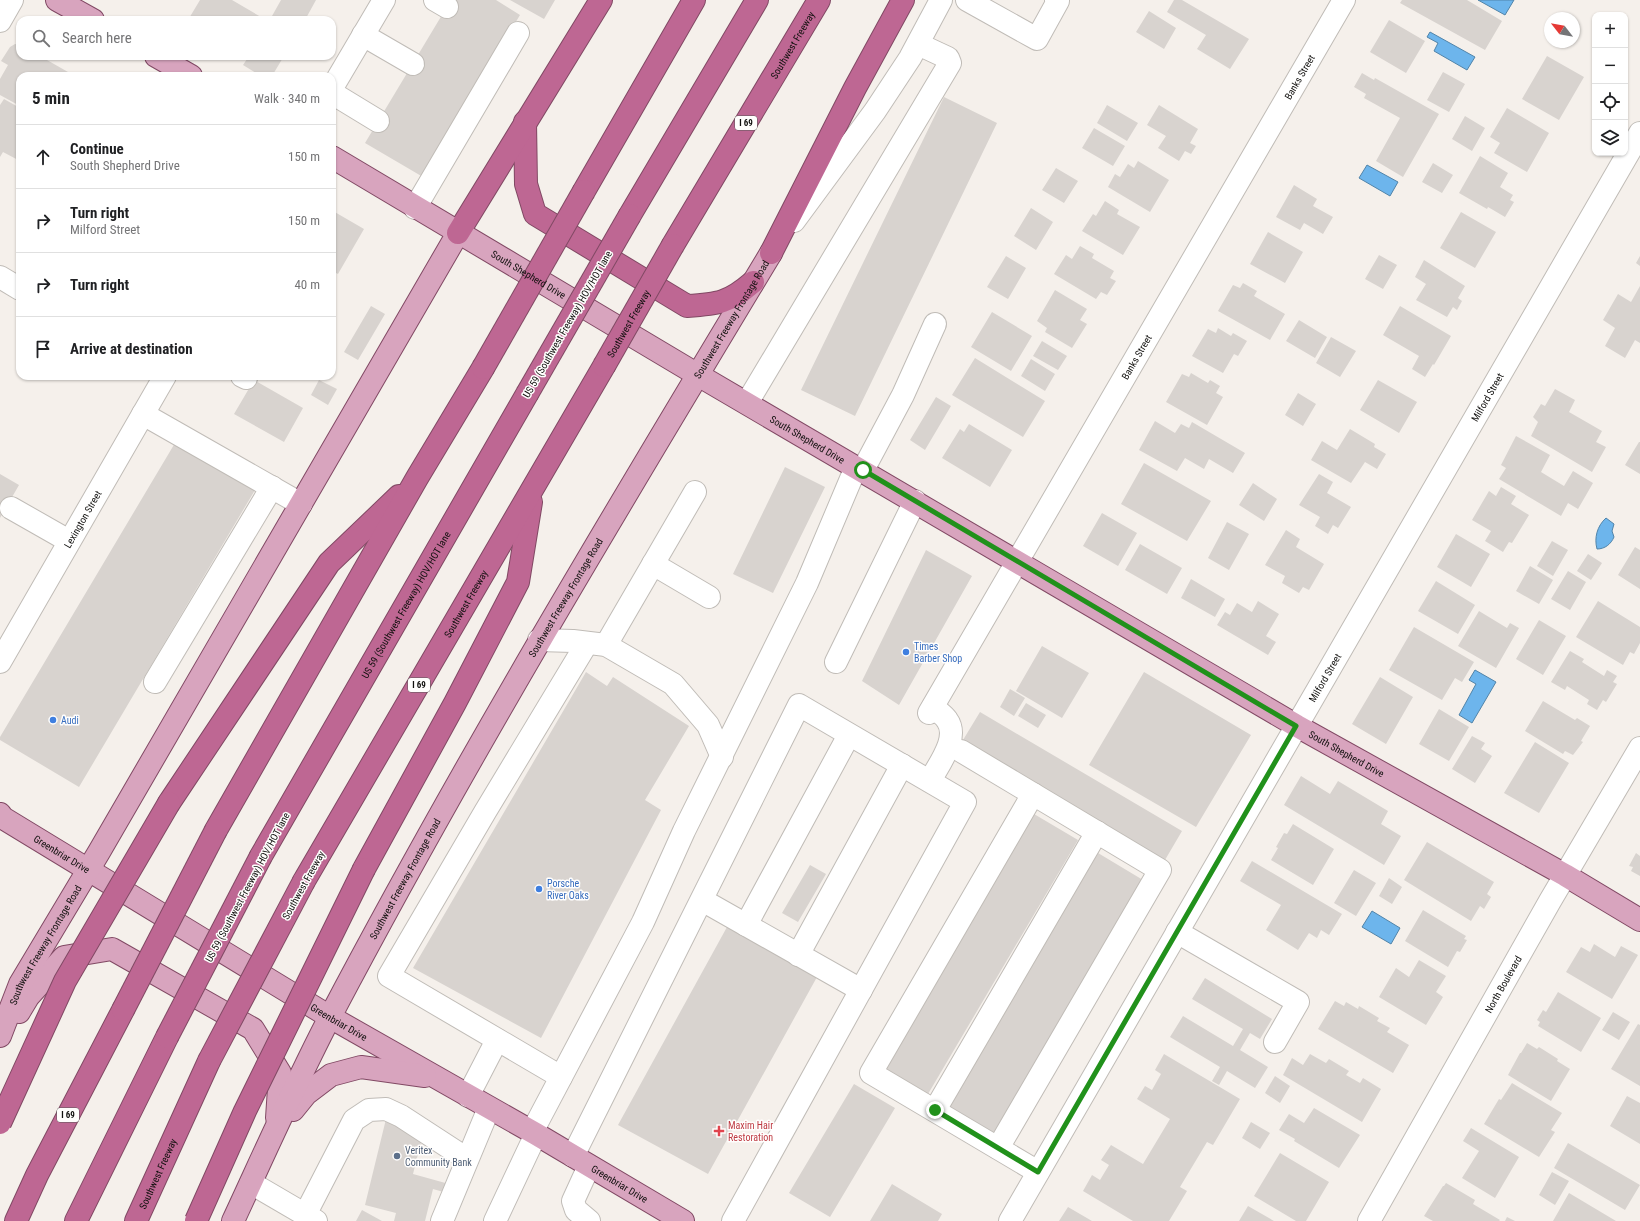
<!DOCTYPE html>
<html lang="en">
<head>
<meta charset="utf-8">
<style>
	:root { --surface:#fff; --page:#f2f2f2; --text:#202124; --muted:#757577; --line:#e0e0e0 }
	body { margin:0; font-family:"Roboto Condensed",sans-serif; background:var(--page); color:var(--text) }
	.controls { position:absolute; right:12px; top:12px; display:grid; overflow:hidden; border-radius:8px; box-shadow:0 1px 3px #0004 }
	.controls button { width:36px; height:36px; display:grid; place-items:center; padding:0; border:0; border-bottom:1px solid var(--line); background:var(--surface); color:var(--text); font:20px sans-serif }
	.compass { position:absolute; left:1544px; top:12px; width:36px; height:36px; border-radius:50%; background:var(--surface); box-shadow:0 1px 3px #0004; rotate:301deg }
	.stop { position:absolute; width:12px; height:12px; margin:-9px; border:3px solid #21911b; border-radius:50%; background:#fff }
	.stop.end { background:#21911b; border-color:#fff; box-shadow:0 1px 4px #0008 }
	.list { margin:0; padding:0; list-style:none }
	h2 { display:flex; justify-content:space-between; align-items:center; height:52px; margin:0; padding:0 16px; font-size:17px }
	h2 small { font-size:13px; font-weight:400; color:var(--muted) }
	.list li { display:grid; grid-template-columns:26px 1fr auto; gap:12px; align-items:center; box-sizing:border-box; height:64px; padding:0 16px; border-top:1px solid var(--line) }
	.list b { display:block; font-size:15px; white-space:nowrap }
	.list p { margin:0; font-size:13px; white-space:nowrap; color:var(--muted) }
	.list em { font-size:13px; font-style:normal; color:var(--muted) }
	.icon { flex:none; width:22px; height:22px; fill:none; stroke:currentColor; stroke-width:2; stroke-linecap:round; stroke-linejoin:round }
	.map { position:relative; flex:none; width:1640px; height:1221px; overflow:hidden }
	.search { position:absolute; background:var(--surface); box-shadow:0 1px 3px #0004; left:16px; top:16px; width:320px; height:44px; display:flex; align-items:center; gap:10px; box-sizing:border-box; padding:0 14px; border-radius:12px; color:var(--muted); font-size:15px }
	.panel { position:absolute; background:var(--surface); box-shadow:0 1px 3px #0004; left:16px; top:72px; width:320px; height:308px; border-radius:12px }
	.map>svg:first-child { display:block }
</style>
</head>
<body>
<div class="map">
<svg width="1640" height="1221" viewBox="0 0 1640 1221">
	<rect width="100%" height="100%" fill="#f5f0eb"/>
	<path fill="#6db5ec" stroke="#5184a9" d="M1478,0H1514L1505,15Z
		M1430,32L1475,57L1467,70L1434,51L1438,43L1427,37Z
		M1367,165L1398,182L1390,196L1359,178Z
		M1606,518L1614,524L1612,531L1614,537C1611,544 1605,549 1597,549C1594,538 1597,526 1606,518Z
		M1475,670L1496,682L1472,723L1459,715L1476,684L1469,680Z
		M1372,911L1400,928L1391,944L1362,927Z"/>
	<path fill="#d8d3cf" d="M200,0H232L266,20H188Z
		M281,0H316L305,20H279L272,16Z
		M451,0H496L520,15L423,177L365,143Z
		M510,0H555L544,19Z
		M1174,0H1182L1249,39L1230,69L1197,49L1206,35L1167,12Z
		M1402,0H1467L1502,21L1485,50L1400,3Z
		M1149,11L1176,28L1164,49L1136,32Z
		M1389,20L1425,41L1406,73L1370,52Z
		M15,44L20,45V56H40L75,76H20V106L0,95V79L8,65L1,61L10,47Z
		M249,56H284L272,76H261L243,65Z
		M1547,56L1584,77L1559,120L1522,99Z
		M1443,72L1465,84L1449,112L1427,100Z
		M1362,73L1374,80L1375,78L1439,114L1403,177L1376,161L1400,118L1364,98L1366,94L1354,87Z
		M944,97L997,123L855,416L801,390Z
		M4,99L20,108V161L3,152L0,157V105Z
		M1107,105L1138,123L1127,141L1097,123Z
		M1159,105L1198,129L1190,143L1196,146L1191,154L1185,151L1179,161L1158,148L1166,136L1147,125Z
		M1507,108L1549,133L1527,172L1494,153L1500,143L1490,137Z
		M1465,116L1485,128L1472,151L1452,139Z
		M1094,128L1125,146L1113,166L1082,148Z
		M1480,156L1508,173L1500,187L1513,195L1510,200L1514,202L1505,217L1488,207L1487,209L1459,193Z
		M1138,161L1169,180L1150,212L1108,187L1115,174L1120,177L1128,164L1134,168Z
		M1433,163L1453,175L1442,193L1422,182Z
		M1056,168L1078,181L1064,203L1042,190Z
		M1294,185L1317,199L1313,206L1333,217L1323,234L1304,223L1300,230L1276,217Z
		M1105,201L1119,210L1117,214L1140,227L1123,255L1082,231L1093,214L1096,216Z
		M1031,208L1053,222L1036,250L1014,236Z
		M333,211L364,229L338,274L332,271Z
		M1461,212L1496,232L1475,268L1440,248Z
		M1268,232L1303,252L1285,283L1250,264Z
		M1080,246L1094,254L1092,258L1114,271L1110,278L1116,281L1107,295L1101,292L1096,299L1054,274L1066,255L1072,259Z
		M1379,255L1397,265L1383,289L1365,279Z
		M1006,256L1026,268L1008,299L987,287Z
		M1640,256V266L1636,263Z
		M1424,260L1465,286L1458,298L1462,301L1457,310L1453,307L1447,317L1416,300L1426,284L1415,277Z
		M1243,283L1257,291L1254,296L1285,314L1270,340L1218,311L1233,285L1240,288Z
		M1640,286V343L1635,340L1625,358L1605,346L1615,328L1603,320L1618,294L1631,302Z
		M1055,290L1087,309L1080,320L1087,324L1072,348L1045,332L1047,328L1037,321Z
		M371,306L385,314L358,360L344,352Z
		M1400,306L1451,336L1434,365L1433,364L1425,377L1412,369L1419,356L1383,335Z
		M992,312L1032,336L1011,371L971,347Z
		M1299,320L1327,337L1315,358L1286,341Z
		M1218,328L1231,336L1233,333L1247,341L1238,356L1234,354L1223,373L1192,356L1208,329L1216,333Z
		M1331,337L1356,351L1340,377L1316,363Z
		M1042,341L1067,356L1058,370L1033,356Z
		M975,358L1045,401L1023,437L952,395Z
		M1031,359L1055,374L1045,391L1021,376Z
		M1191,373L1208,383L1210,380L1220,386L1216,393L1223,397L1207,425L1166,402L1182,374L1189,377Z
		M254,380L303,408L284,442L234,414Z
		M319,380L337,389L328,405L311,395Z
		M1378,380L1417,402L1399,433L1360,410Z
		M1555,389L1575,400L1569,412L1602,431L1596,442L1606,447L1592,472L1531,436L1538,422L1533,417L1541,404L1545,406Z
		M1298,393L1316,404L1303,426L1285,415Z
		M936,397L951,406L925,450L910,440Z
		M1155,421L1175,433L1181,424L1189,428L1192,422L1245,453L1233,473L1209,459L1204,469L1185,458L1177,471L1139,450Z
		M969,424L1012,450L990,487L942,458L960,429L964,432Z
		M1350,429L1375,444L1374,447L1386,454L1377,469L1365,462L1351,483L1311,460L1322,441L1337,450Z
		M1516,436L1550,455L1541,472L1564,486L1573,471L1593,483L1578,509L1568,503L1561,516L1499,479L1506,468L1501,465Z
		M1639,442H1640V474L1625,465Z
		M175,443L255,490L79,787L0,740V737Z
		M1144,463L1211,501L1187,541L1121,504Z
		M785,467L825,487L773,593L733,574Z
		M0,474L19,485L0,518Z
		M1319,474L1333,482L1327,493L1351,507L1338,528L1333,525L1328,534L1315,526L1320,517L1299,505Z
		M1253,483L1277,499L1264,521L1239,505Z
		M1501,487L1516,496L1511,504L1529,515L1512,543L1509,542L1503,552L1485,541L1491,531L1472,520L1489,491L1496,496Z
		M1102,513L1137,533L1118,566L1083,546Z
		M1227,522L1249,534L1229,570L1208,558Z
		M1286,530L1300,539L1296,547L1324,564L1309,590L1303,587L1299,593L1282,583L1285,576L1265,565Z
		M1456,534L1490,554L1471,587L1437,567Z
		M1552,541L1568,550L1553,576L1537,566Z
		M1140,544L1182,568L1167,594L1125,570Z
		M1635,547L1640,550V589L1618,575Z
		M926,550L972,576L899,705L862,681Z
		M1588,554L1602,563L1591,580L1577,571Z
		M1530,566L1553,580L1539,604L1516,591Z
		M1568,571L1586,582L1570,610L1551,599Z
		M1191,579L1225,599L1215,617L1181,598Z
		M1436,581L1475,605L1458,634L1418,611Z
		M1258,601L1279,614L1266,636L1276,642L1268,655L1217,625L1225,612L1230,615L1237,603L1252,612Z
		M1598,601L1640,627V643L1634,654L1630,652L1623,665L1576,637Z
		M1479,611L1507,628L1510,623L1519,628L1496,668L1458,646Z
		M1539,620L1566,636L1543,675L1516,659Z
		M1414,627L1474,662L1462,682L1455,678L1442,700L1389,670Z
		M1042,646L1089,673L1062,718L1016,691Z
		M1570,651L1584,659L1582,662L1604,676L1607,670L1617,676L1613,682L1617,684L1606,702L1603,700L1597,710L1587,704L1589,700L1567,686L1565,690L1551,682Z
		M586,672L607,686L613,677L689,726L645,800L661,810L541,1038L413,968Z
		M1144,672L1251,735L1196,827L1089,765Z
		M1380,677L1413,697L1386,744L1352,724Z
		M1010,689L1025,698L1014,716L1000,707Z
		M1543,701L1575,720L1577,718L1590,726L1581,741L1583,742L1573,755L1565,751L1563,754L1525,731Z
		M1026,703L1046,715L1038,728L1018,716Z
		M1439,709L1469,727L1449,761L1419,744Z
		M980,712L1182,831L1165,860L963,740Z
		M1472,736L1485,743L1481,749L1492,756L1475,783L1452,769Z
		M1535,742L1569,763L1539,813L1504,793Z
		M1301,776L1330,794L1338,781L1388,811L1381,824L1401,836L1384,865L1284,805Z
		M1034,814L1078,840L928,1094L884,1068Z
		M1293,824L1334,849L1313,885L1271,860L1278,848L1276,847L1284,833L1287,834Z
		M1427,842L1494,882L1487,894L1491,897L1484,909L1480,906L1471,921L1404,880Z
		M1098,853L1143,880L994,1133L949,1106Z
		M1636,853L1640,856V876L1631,871L1633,867L1629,866Z
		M1252,861L1342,914L1329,935L1321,930L1317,938L1309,933L1298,950L1266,930L1281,905L1240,881Z
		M810,865L826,874L798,922L782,913Z
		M1354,870L1376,883L1356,916L1334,903Z
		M1389,878L1402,887L1392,904L1379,896Z
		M1423,910L1466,936L1464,939L1467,940L1460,952L1457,951L1448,967L1405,941Z
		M727,927L817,977L708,1174L618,1125Z
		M1594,944L1615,957L1621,946L1638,955L1612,999L1566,972L1581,947L1590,952Z
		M1419,960L1446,976L1436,992L1443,997L1426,1025L1379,997L1396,968L1409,977Z
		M1205,978L1272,1019L1260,1039L1250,1033L1240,1050L1268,1067L1255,1088L1227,1071L1219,1085L1212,1081L1220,1067L1170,1037L1183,1016L1233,1046L1243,1029L1192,999Z
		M1558,992L1601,1018L1581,1052L1538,1026L1540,1022L1537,1020L1543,1010L1546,1012Z
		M1335,1001L1344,1006L1346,1002L1358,1009L1359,1006L1379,1018L1377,1021L1390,1028L1387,1032L1409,1045L1393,1073L1318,1029Z
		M1613,1012L1630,1022L1619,1040L1602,1030Z
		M1638,1024L1640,1025V1086L1611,1069Z
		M1527,1043L1537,1049L1539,1047L1558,1059L1557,1061L1570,1069L1551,1101L1508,1075L1520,1053H1521Z
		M1164,1054L1240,1099L1213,1145L1207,1142L1180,1187L1187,1191L1169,1221H1133L1083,1191L1092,1175L1100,1180L1109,1165L1101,1160L1111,1145L1143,1164L1170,1119L1137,1099L1145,1086L1152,1090L1161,1074L1155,1070Z
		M1310,1054L1326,1063L1329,1059L1349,1071L1346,1075L1360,1083L1363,1078L1381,1089L1362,1122L1283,1075L1292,1058L1303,1065Z
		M1275,1076L1290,1086L1280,1103L1265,1093Z
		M1512,1083L1562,1113L1551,1130L1555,1132L1539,1157L1484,1124L1499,1099L1501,1100Z
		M854,1084L895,1108L830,1217L789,1193Z
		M1627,1096L1640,1103V1144L1610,1126Z
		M1314,1108L1360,1135L1339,1168L1294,1141L1295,1139L1279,1130L1289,1114L1304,1123Z
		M386,1119L422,1138L413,1174L449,1184L447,1193L433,1189L425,1221H394L396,1213L365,1205Z
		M1251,1122L1270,1133L1260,1149L1242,1138Z
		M1471,1128L1519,1157L1495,1198L1462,1178L1479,1151L1463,1141Z
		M1568,1143L1640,1185L1625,1210L1554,1168Z
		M1280,1153L1329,1182L1306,1221H1296L1254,1196Z
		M1552,1172L1569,1181L1555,1205L1539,1195Z
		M1446,1183L1475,1200L1473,1204L1500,1220L1499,1221H1433L1424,1216L1443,1186H1444Z
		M892,1184L942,1214L938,1221H870Z
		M1569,1193L1616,1221H1553Z
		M1248,1206L1274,1221H1239Z
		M1068,1207L1092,1221H1059Z
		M362,1210L382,1221H356Z
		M1507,1217L1515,1221H1505Z"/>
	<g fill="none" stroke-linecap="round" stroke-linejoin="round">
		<defs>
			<g id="minor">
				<path d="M435,0L447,7"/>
				<path d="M967,0L1037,39L1058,1L1056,0"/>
				<path d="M0,21L12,0"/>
				<path d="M363,35L413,64"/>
				<path d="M332,88L384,0"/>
				<path d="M332,93L378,121"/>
				<path d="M415,208L518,33"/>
				<path d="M794,221L875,111L910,58L941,0"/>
				<path d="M0,277L20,289"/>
				<path d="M242,376L246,378"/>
				<path d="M747,403L950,63L948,58L918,44"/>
				<path d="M143,414L301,504"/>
				<path d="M863,470L903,395L935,324"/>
				<path d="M11,508L69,541"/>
				<path d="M653,564L709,597"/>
				<path d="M539,640L573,641L606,645L673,684L708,725L722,757"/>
				<path d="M606,645L695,492"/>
				<path id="s1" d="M0,662L165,376"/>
				<path d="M836,662L915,501"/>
				<path d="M155,682L272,487"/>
				<path id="s2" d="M929,713L1344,0"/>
				<path d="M961,751L1160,870L998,1148"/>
				<path d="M930,781C938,765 960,738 947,720C944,715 937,711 933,707"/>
				<path d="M1033,794L871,1073L1038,1172"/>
				<path d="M702,900L861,990"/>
				<path d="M746,925L849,735"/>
				<path d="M1177,932L1298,1002L1275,1042"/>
				<path d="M798,955L902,765"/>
				<path d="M561,1077L389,976L485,812L587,643"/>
				<path d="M468,1096L497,1040"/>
				<path d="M935,1110L1097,832"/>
				<path d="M532,1132L643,922L684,831L807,583L856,467"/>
				<path d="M573,1156L799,705L965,802L733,1221"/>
				<path d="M251,1183L316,1221"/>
				<path d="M305,1215L354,1120L369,1110L386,1109L401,1116L467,1159"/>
				<path d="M442,1221L489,1108"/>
				<path d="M495,1221L536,1134"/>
				<path d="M589,1221L576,1210L573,1201L589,1166"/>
				<path id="s3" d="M1010,1221L1640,133"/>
				<path id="s4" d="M1369,1221L1550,901L1640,748"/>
			</g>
			<g id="major">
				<path d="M57,0L93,20"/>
				<path d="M156,56L191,76"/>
				<path id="s5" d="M332,157L698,375L1297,726L1565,875L1640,920"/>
				<path id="s6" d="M0,814L3,818L330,1017L536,1134L683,1221"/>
				<path d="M19,1012L28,997L64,957L112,949L253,1029L280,1073L277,1118"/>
				<path id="s7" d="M0,1036L20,984L99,852L458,233"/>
				<path d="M293,1110L306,1094L331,1075L361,1067L425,1076"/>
				<path id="s8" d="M233,1221C265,1152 296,1082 331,1015C468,755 620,504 771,253"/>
			</g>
			<g id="highway">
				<path d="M525,122L526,184L535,214L687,306C718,304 729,303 753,282"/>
				<path d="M584,191L694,0"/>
				<path d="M630,215L757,0"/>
				<path d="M458,233L601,0"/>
				<path id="s9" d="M673,245L819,0"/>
				<path d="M771,253L855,88L903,0"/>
				<path d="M169,803L329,563L399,496"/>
				<path d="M216,830L417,478L483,368"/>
				<path id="s10" d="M261,856L527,394"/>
				<path d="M364,869L455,703L518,582L531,502"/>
				<path id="s11" d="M304,881L604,366"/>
				<path d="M16,1221L37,1175L123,1010"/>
				<path d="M76,1221L167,1037"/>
				<path id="s12" d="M136,1221L209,1061"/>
			</g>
		</defs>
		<use href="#minor" stroke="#c0bcb7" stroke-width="24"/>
		<use href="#major" stroke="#814964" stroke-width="24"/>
		<use href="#highway" stroke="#814964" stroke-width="24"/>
		<use href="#minor" stroke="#fff" stroke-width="22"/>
		<use href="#major" stroke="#d8a4be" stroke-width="22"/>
		<use href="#highway" stroke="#be6793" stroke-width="22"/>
		<defs>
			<g id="highway-bridge">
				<path id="s13" d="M604,366L673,245"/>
				<path d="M483,368L584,191"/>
				<path d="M527,394L630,215"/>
				<path d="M123,1010L216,830"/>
				<path d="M167,1037L261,856"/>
				<path d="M209,1061L304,881"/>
				<path d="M0,1123L65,981L169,803"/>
				<path d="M196,1221L245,1111L364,869"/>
			</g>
		</defs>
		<use href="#highway-bridge" stroke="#814964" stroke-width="24" stroke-linecap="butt"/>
		<use href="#highway-bridge" stroke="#be6793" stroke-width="22"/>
	</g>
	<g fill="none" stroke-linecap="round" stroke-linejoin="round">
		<path stroke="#21911b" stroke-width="5" d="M863,470L1296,726L1038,1172L935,1110"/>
	</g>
	<g fill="#3f7fe0" stroke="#fffefd" stroke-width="1.5">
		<circle cx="906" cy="652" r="4"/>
		<circle cx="53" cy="720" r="4"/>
		<circle cx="539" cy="889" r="4"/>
	</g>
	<path fill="#e0444e" stroke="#fffefd" stroke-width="1.5" d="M717 1125h4v4h4v4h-4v4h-4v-4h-4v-4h4z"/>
	<circle fill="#5c6f8a" stroke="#fffefd" stroke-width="1.5" cx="397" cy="1156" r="4"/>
	<g text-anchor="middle" stroke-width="3" stroke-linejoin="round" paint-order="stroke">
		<g fill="#fffefd" stroke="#585756" stroke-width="1">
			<rect x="735" y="116" width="22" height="14" rx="3"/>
			<rect x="408" y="678" width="22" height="14" rx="3"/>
			<rect x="57" y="1108" width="22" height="14" rx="3"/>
		</g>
		<g font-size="9" font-weight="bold" fill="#11100e">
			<text x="746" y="126">I 69</text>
			<text x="419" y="688">I 69</text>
			<text x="68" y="1118">I 69</text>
		</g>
		<g font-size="10" fill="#11100e" stroke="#fffefd">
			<text dy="4" stroke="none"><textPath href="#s9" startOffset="233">Southwest Freeway</textPath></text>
			<text dy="4" stroke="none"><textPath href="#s2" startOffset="736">Banks Street</textPath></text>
			<text dy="4" stroke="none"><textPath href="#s5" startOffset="229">South Shepherd Drive</textPath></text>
			<text dy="4" stroke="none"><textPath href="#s8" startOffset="1031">Southwest Freeway Frontage Road</textPath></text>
			<text transform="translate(567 324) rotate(-60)" y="4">US 59 (Southwest Freeway) HOV/HOT lane</text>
			<text dy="4" stroke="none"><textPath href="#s13" startOffset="49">Southwest Freeway</textPath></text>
			<text dy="4" stroke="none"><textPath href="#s2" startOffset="412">Banks Street</textPath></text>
			<text dy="4" stroke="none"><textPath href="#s3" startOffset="952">Milford Street</textPath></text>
			<text dy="4" stroke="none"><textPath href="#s5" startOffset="553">South Shepherd Drive</textPath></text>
			<text dy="4" stroke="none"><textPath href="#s1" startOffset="165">Lexington Street</textPath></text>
			<text dy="4" stroke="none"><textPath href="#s8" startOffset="707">Southwest Freeway Frontage Road</textPath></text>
			<text dy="4" stroke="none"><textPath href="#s11" startOffset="321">Southwest Freeway</textPath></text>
			<text dy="4" stroke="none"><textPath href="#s10" startOffset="290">US 59 (Southwest Freeway) HOV/HOT lane</textPath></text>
			<text dy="4" stroke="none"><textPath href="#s3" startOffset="628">Milford Street</textPath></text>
			<text dy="4" stroke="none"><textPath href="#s5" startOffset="1177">South Shepherd Drive</textPath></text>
			<text dy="4" stroke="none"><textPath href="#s6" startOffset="74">Greenbriar Drive</textPath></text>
			<text dy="4" stroke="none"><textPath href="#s8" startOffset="383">Southwest Freeway Frontage Road</textPath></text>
			<text transform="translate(303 885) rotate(-61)" y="4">Southwest Freeway</text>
			<text transform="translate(247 887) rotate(-62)" y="4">US 59 (Southwest Freeway) HOV/HOT lane</text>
			<text dy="4" stroke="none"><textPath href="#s7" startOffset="102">Southwest Freeway Frontage Road</textPath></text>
			<text dy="4" stroke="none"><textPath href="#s4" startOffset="272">North Boulevard</textPath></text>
			<text dy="4" stroke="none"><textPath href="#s6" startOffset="398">Greenbriar Drive</textPath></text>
			<text dy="4" stroke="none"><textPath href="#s12" startOffset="52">Southwest Freeway</textPath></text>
			<text dy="4" stroke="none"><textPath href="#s6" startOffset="722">Greenbriar Drive</textPath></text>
		</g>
		<g font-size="10" fill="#366cbe" stroke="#fffefd" text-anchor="start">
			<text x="914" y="650">Times<tspan x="914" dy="12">Barber Shop</tspan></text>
			<text x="61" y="724">Audi</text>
			<text x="547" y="887">Porsche<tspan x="547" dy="12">River Oaks</tspan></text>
		</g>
		<g font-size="10" fill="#be3a42" stroke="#fffefd" text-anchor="start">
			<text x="728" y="1129">Maxim Hair<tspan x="728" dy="12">Restoration</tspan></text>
		</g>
		<g font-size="10" fill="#4e5e75" stroke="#fffefd" text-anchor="start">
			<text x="405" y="1154">Veritex<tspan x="405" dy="12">Community Bank</tspan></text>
		</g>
	</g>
</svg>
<div class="controls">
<button>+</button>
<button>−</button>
<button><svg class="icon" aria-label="locate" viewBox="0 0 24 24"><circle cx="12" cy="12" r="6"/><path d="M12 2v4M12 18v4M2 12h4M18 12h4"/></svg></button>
<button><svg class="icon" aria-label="layers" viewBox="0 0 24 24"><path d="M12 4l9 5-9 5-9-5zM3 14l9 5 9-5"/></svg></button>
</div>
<svg class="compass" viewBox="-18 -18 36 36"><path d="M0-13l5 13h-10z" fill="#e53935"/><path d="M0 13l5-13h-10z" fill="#757577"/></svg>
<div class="stop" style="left:863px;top:470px"></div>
<div class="stop end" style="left:935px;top:1110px"></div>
<div class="search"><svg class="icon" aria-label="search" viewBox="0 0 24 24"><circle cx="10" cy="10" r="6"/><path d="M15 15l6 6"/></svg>Search here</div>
<section class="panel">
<h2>5 min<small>Walk · 340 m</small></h2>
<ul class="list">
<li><svg class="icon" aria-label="ahead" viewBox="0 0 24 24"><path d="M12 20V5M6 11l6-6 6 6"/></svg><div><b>Continue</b><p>South Shepherd Drive</p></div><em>150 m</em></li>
<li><svg class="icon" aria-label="right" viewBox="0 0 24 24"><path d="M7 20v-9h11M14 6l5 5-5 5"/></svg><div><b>Turn right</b><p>Milford Street</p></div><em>150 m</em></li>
<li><svg class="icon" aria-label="right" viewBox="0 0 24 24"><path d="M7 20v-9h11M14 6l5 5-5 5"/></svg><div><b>Turn right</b></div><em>40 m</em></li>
<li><svg class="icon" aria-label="arrive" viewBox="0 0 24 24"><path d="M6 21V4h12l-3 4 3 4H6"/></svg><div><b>Arrive at destination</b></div></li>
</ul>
</section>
</div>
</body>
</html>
